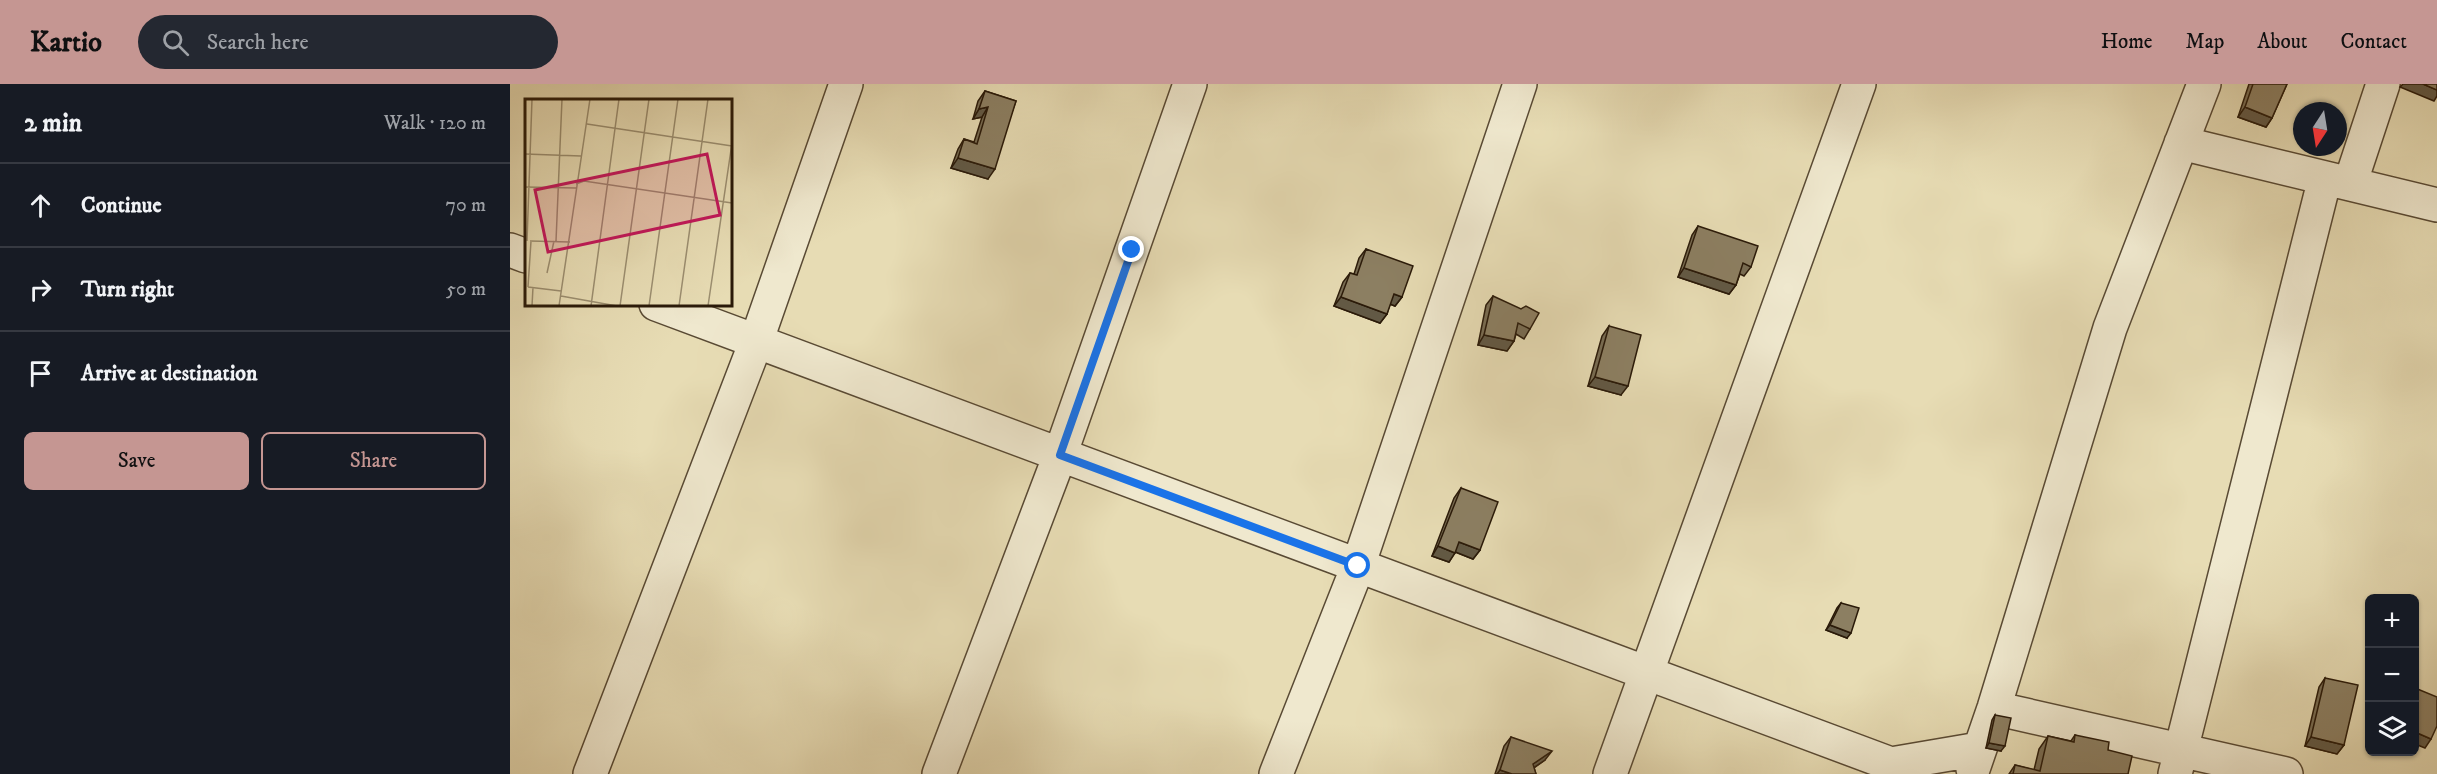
<!DOCTYPE html>
<html lang="en">
<head>
<meta charset="utf-8">
<style>
	:root { --surface:#171b24; --page:#242831; --text:#f1f3f6; --muted:#9ea1a6; --line:#363941; --accent:#c59692 }
	body { margin:0; font-family:"IM FELL DW Pica",serif; background:var(--page); color:var(--text) }
	.controls { position:absolute; right:18px; bottom:18px; display:grid; overflow:hidden; border-radius:9px; box-shadow:0 2px 4px #0004 }
	.controls button { width:54px; height:54px; display:grid; place-items:center; padding:0; border:0; border-bottom:2px solid var(--line); background:var(--surface); color:var(--text); font:30px sans-serif }
	.compass { position:absolute; left:1783px; top:18px; width:54px; height:54px; border-radius:50%; background:var(--surface); box-shadow:0 2px 4px #0004; rotate:192deg }
	.stop { position:absolute; width:18px; height:18px; margin:-14px; border:4px solid #1a73e8; border-radius:50%; background:#fff }
	.stop.end { background:#1a73e8; border-color:#fff; box-shadow:0 2px 6px #0008 }
	.list { margin:0; padding:0; list-style:none }
	h2 { display:flex; justify-content:space-between; align-items:center; height:78px; margin:0; padding:0 24px; font-size:26px }
	h2 small { font-size:20px; font-weight:400; color:var(--muted) }
	.list li { display:grid; grid-template-columns:39px 1fr auto; gap:18px; align-items:center; box-sizing:border-box; height:84px; padding:0 24px; border-top:2px solid var(--line) }
	.list b { display:block; font-size:22px; white-space:nowrap }
	.list em { font-size:20px; font-style:normal; color:var(--muted) }
	.actions { display:flex; gap:12px; padding:18px 24px }
	.actions a { flex:1; padding:14px 0; border:2px solid var(--accent); border-radius:9px; text-align:center; font-size:21px; color:var(--accent) }
	.actions .main { background:var(--accent); color:#111 }
	.icon { flex:none; width:33px; height:33px; fill:none; stroke:currentColor; stroke-width:2; stroke-linecap:round; stroke-linejoin:round }
	.map { position:relative; flex:none; width:1927px; height:690px; overflow:hidden }
	header { display:flex; align-items:center; gap:36px; box-sizing:border-box; height:84px; padding:0 30px; background:var(--accent); color:#111 }
	header strong { font-size:28px }
	nav { display:flex; gap:33px; margin-inline-start:auto; font-size:21px }
	.search { width:420px; height:54px; background:var(--page); display:flex; align-items:center; gap:15px; box-sizing:border-box; padding:0 21px; border-radius:33px; color:var(--muted); font-size:22px }
	main { display:flex }
	aside { flex:1; background:var(--surface) }
	.map>svg:first-child { display:block }
</style>
</head>
<body>
<header>
<strong>Kartio</strong>
<div class="search"><svg class="icon" aria-label="search" viewBox="0 0 24 24"><circle cx="10" cy="10" r="6"/><path d="M15 15l6 6"/></svg>Search here</div>
<nav><a>Home</a><a>Map</a><a>About</a><a>Contact</a></nav>
</header>
<main>
<aside>
<h2>2 min<small>Walk · 120 m</small></h2>
<ul class="list">
<li><svg class="icon" aria-label="ahead" viewBox="0 0 24 24"><path d="M12 20V5M6 11l6-6 6 6"/></svg><div><b>Continue</b></div><em>70 m</em></li>
<li><svg class="icon" aria-label="right" viewBox="0 0 24 24"><path d="M7 20v-9h11M14 6l5 5-5 5"/></svg><div><b>Turn right</b></div><em>50 m</em></li>
<li><svg class="icon" aria-label="arrive" viewBox="0 0 24 24"><path d="M6 21V4h12l-3 4 3 4H6"/></svg><div><b>Arrive at destination</b></div></li>
</ul>
<div class="actions"><a class="main">Save</a><a>Share</a></div>
</aside>
<div class="map">
<svg width="1927" height="690" viewBox="0 0 1927 690">
	<rect width="100%" height="100%" fill="#e7dcb4"/>
	<filter id="stains"><feTurbulence type="fractalNoise" baseFrequency=".00333" numOctaves="4"/><feColorMatrix values="0 0 0 0 .2 0 0 0 0 .09 0 0 0 0 .02 0 0 0 .5 -.17"/></filter>
	<radialGradient id="worn" r=".72"><stop offset=".6" stop-color="#630" stop-opacity="0"/><stop offset="1" stop-color="#630" stop-opacity=".3"/></radialGradient>
	<g fill="none" stroke-linecap="round" stroke-linejoin="round">
		<defs>
			<path id="street" d="M1671,59L1927,121
				M1840,100L1873,0
				M0,166L16,172
				M146,220L1381,680L1469,665
				M1484,624L1776,690
				M1463,685L1484,624L1600,244L1694,0
				M80,690L246,258L336,0
				M429,690L550,371L680,0
				M766,690L848,482L1010,0
				M1100,690L1349,0
				M1665,690L1815,94"/>
		</defs>
		<use href="#street" stroke="#594a34" stroke-width="36"/>
		<use href="#street" stroke="#efe8ce" stroke-width="33"/>
	</g>
	<path fill="#786d54" stroke="#2a1a09" stroke-width="1.5" d="M1739,0H1777L1762,34L1756,43L1728,33Z
		M475,7L506,17L478,95L441,84L448,65L454,55L464,58L472,33L463,35L468,17Z
		M1188,142L1241,183L1234,192L1230,190L1226,201L1219,210L1168,193L1182,151Z
		M856,165L892,213L885,222L880,220L877,230L870,239L824,222L833,198L840,189L844,190L849,174Z
		M983,212L1020,245L1014,255L1006,250L1004,257L997,267L968,261L976,221Z
		M1099,242L1111,311L1078,302L1092,252Z
		M951,404L970,466L963,475L945,468L939,478L922,472L944,414Z
		M1331,519L1337,554L1316,546L1327,524Z
		M1815,594L1834,661L1827,670L1795,662L1809,603Z
		M1485,631L1491,667L1476,664L1482,636Z
		M1565,651L1598,666L1618,690H1499L1505,681L1524,686L1529,665L1538,652L1561,657Z
		M1001,653L1035,676L1024,684L1026,690H985L994,662Z"/>
	<path fill="#625945" stroke="#2a1a09" stroke-width="1.5" d="M1893,0H1913L1927,6V12L1924,17L1890,3Z
		M478,23L472,33L463,35L469,25Z
		M1735,23L1762,34L1756,43L1728,33Z
		M448,74L485,85L478,95L441,84Z
		M1174,184L1226,201L1219,210L1168,193Z
		M884,210L892,213L885,222L877,219Z
		M831,213L877,230L870,239L824,222Z
		M974,251L1004,257L997,267L968,261Z
		M1085,293L1118,302L1111,311L1078,302Z
		M949,458L970,466L963,475L943,467Z
		M928,462L945,469L939,478L922,472Z
		M1320,541L1341,549L1337,554L1316,546Z
		M1905,648L1921,655L1915,664L1905,660Z
		M1801,653L1834,661L1827,670L1795,662Z
		M1479,659L1495,662L1491,667L1476,664Z
		M1042,667L1035,676L1016,689L1023,680Z
		M990,686L1002,690H987Z"/>
	<path fill="#8c7f62" stroke="#2a1a09" stroke-width="1.5" d="M1743,0H1777L1762,34L1735,23Z
		M1913,0H1927V6Z
		M475,7L506,17L485,85L448,74L454,55L467,60L478,23L469,25Z
		M1188,142L1248,162L1241,183L1233,179L1226,201L1174,184Z
		M856,165L903,182L892,213L884,210L877,230L831,213L840,189L847,191Z
		M983,212L1011,225L1016,222L1029,229L1020,245L1008,239L1004,257L974,251Z
		M1099,242L1131,251L1118,302L1085,293Z
		M951,404L988,418L970,466L949,458L945,469L928,462Z
		M1331,519L1349,524L1341,549L1320,541Z
		M1815,594L1848,601L1834,661L1801,653Z
		M1905,604L1927,613V642L1921,655L1905,648Z
		M1485,631L1501,634L1495,662L1479,659Z
		M1565,651L1599,658L1598,666L1622,672L1618,690H1503L1505,681L1530,687L1538,652L1564,658Z
		M1001,653L1042,667L1023,680L1026,690H1002L990,686Z"/>
	<g fill="none" stroke-linecap="round" stroke-linejoin="round">
		<path stroke="#1a73e8" stroke-width="8" d="M622,166L550,371L848,482"/>
	</g>
	<g transform="translate(15 15)">
		<rect width="207" height="207" fill="#e7dcb4"/>
		<path fill="none" stroke="#9b8e70" stroke-width="1.5" d="M62,25L207,47M0,55L56,57M51,85L59,82L207,104M0,88L51,89M2,142L7,0M5,142L45,143M31,142L37,0M22,174L29,142M3,188L6,142M3,188L36,192M36,197L92,207M7,207L8,188M34,207L65,0M66,207L94,0M95,207L124,0M124,207L153,0M154,207L183,0M183,207L207,44"/>
		<path fill="#c2185b" fill-opacity="0.15" stroke="#c2185b" stroke-width="3" d="M182,55L195,116L23,153L10,91Z"/>
		<rect width="207" height="207" fill="none" stroke="#2a1a09" stroke-width="3"/>
	</g>
	<rect width="100%" height="100%" filter="url(#stains)"/>
	<rect width="100%" height="100%" fill="url(#worn)"/>
</svg>
<div class="controls">
<button>+</button>
<button>−</button>
<button><svg class="icon" aria-label="layers" viewBox="0 0 24 24"><path d="M12 4l9 5-9 5-9-5zM3 14l9 5 9-5"/></svg></button>
</div>
<svg class="compass" viewBox="-18 -18 36 36"><path d="M0-13l5 13h-10z" fill="#e53935"/><path d="M0 13l5-13h-10z" fill="#9ea1a6"/></svg>
<div class="stop" style="left:848px;top:482px"></div>
<div class="stop end" style="left:622px;top:166px"></div>
</div>
</main>
</body>
</html>
